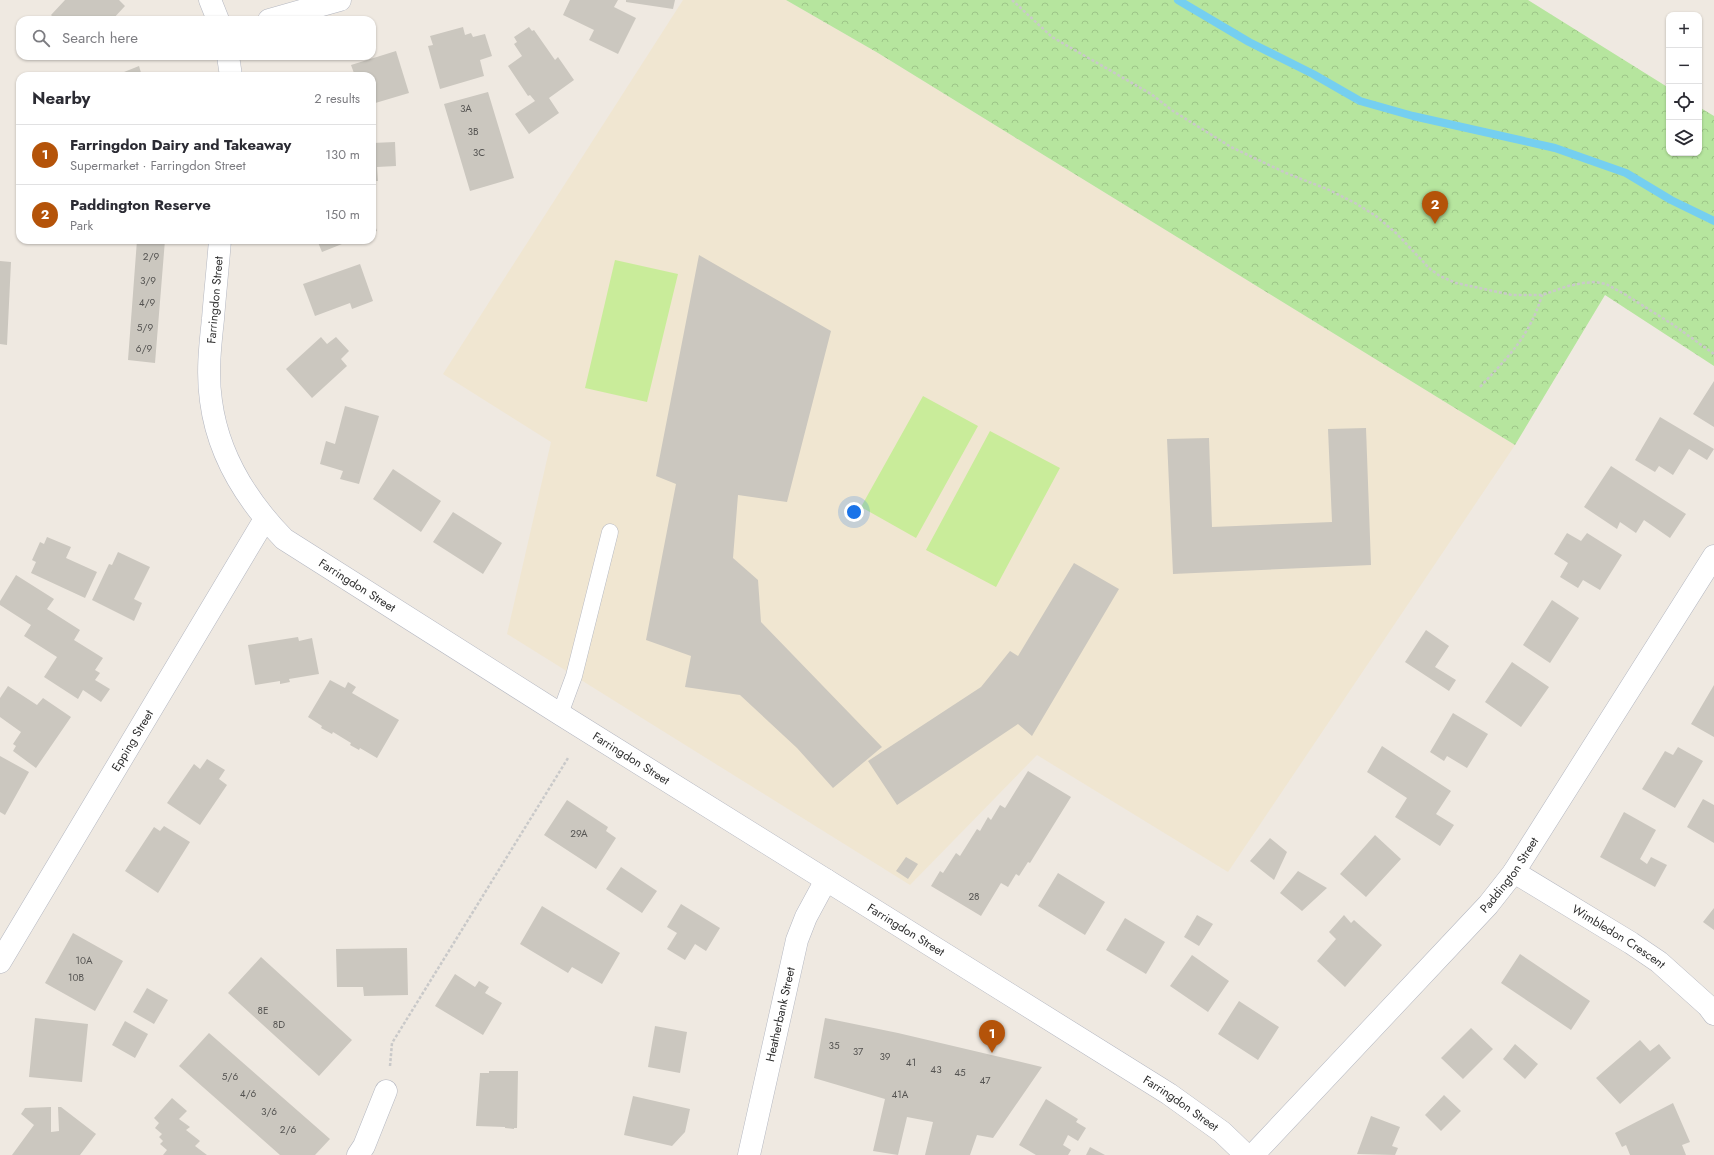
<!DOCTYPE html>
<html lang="en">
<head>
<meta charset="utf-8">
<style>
	:root { --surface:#fff; --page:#f7f7f7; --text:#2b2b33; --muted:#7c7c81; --line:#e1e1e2; --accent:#b45309 }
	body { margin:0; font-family:Jost,sans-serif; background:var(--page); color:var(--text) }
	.controls { position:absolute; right:12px; top:12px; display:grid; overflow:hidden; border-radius:8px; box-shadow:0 1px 3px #0004 }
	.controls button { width:36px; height:36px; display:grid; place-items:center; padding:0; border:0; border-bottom:1px solid var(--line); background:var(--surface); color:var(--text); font:20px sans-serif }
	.you { position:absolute; left:854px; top:512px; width:14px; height:14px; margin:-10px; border:3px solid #fff; border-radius:50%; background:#1a73e8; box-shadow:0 0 0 6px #1a73e833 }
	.badge { display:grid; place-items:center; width:26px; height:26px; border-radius:50%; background:var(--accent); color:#fff; font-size:13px; font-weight:700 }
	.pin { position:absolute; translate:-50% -33px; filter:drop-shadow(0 1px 2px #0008) }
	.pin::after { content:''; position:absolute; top:21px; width:14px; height:12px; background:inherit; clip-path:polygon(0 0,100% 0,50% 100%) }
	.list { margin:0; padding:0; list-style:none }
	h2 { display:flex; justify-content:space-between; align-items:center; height:52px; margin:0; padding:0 16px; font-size:17px }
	h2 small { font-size:13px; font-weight:400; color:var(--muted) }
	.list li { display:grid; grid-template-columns:26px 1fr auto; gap:12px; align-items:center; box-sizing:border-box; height:60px; padding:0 16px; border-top:1px solid var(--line) }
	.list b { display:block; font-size:15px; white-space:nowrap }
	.list p { margin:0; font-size:13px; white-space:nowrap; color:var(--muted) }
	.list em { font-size:13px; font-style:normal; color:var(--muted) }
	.icon { flex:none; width:22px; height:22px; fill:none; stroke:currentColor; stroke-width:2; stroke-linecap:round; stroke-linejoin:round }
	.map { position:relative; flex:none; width:1714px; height:1155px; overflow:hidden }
	.search { position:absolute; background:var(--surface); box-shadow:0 1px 3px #0004; left:16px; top:16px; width:360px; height:44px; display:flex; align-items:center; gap:10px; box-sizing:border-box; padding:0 14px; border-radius:12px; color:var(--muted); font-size:15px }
	.panel { position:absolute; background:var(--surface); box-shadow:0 1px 3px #0004; left:16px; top:72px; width:360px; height:172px; border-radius:12px }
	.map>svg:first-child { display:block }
</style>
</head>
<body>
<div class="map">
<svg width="1714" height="1155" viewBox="0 0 1714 1155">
	<defs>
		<pattern id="park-crowns" width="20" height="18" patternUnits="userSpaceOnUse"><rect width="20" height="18" fill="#b6e59e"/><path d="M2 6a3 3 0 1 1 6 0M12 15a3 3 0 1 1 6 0" fill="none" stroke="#9dc588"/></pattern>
	</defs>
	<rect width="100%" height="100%" fill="#efe9e1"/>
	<path fill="#f0e6d1" d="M683,0H786L878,53L1515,445L1228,872L1037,755L910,885L507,634L551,442L443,374Z"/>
	<path fill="url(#park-crowns)" d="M786,0H1528L1669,88V153H1699V107L1714,116V366L1605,295L1515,445L878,53Z"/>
	<path fill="#c9ec9a" d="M615,260L678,274L647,402L585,388Z
		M923,396L978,426L916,538L861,507Z
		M990,431L1060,468L996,587L926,550Z"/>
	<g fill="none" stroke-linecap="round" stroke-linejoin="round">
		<path stroke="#75cff0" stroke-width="8" d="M1178,0L1249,42L1313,74L1360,101L1413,116L1555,148L1626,173L1671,200L1714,221"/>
	</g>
	<path fill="#cbc7bf" d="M65,0H119L125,6L112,20H74L72,18L71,20H56L51,15Z
		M570,0H618L614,7L636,18L618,54L589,40L594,30L563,15Z
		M626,0H675L673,9L626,2Z
		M463,27L465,35L471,33L473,37L485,34L492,56L480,60L484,76L440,89L428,46L433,45L430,36Z
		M529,27L532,31L534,30L555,60L558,57L574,80L549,98L559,113L529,134L515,114L535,101L530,95L528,96L508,66L522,56L514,44L517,42L514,37Z
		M396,51L409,93L372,104V76H355L351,65Z
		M139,66L142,76H114Z
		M488,92L514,178L470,191L444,104Z
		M395,142L396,166L377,167L378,181H372V143Z
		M372,216L377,231L372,233Z
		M137,240H165L155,363L128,360Z
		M317,240H352L322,252Z
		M699,255L831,331L787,502L738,495L733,558L758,580L761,622L882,747L833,788L797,748L740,695L685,687L691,656L646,640L676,484L656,476Z
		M0,261L11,262L7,345L0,344Z
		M360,264L373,301L352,309L350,303L315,316L303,284Z
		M321,337L327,344L336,337L349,351L341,359L347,366L312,398L286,369Z
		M1714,381V427L1693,414Z
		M345,406L379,416L359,484L340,479L343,471L320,464L326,441L335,444Z
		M1660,417L1714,449L1707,460L1689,449L1673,475L1659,466L1655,472L1635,460Z
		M1366,428L1371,565L1173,574L1167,439L1209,438L1212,527L1332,522L1328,429Z
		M1611,466L1686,514L1670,538L1644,520L1636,533L1620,522L1617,529L1584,507Z
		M393,469L441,501L421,532L373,499Z
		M453,512L502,543L483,574L433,542Z
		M1567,533L1581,541L1587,533L1622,555L1600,590L1583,580L1578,588L1560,577L1568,563L1554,554Z
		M47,537L71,547L66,558L97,572L85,598L31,573L36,562L32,560L40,542L44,544Z
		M118,552L150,567L134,599L142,603L134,621L92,600L109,564L112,565Z
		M1074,563L1119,589L1032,736L1018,724L897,805L868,761L981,687L1010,651L1018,656Z
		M16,575L54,599L47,609L80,630L74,640L103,658L95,670L100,673L95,680L110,689L101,702L83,690L78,699L44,677L57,657L24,636L31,625L0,605V601Z
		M1552,600L1579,618L1550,663L1523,645Z
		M1426,630L1449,646L1435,667L1456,680L1449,691L1405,662Z
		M298,637L299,641L312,638L319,674L289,679L290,682L280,684V681L255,685L248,645Z
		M1512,662L1549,687L1521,727L1485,702Z
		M330,680L345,688L348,682L356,687L352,693L399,720L377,758L360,748L359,750L350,745L351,743L333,732L332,734L321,728L322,726L308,717Z
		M1714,685V737L1691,724Z
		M8,686L37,705L43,698L71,717L36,768L13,751L16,746L13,744L21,732L0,717V698Z
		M1453,713L1488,734L1467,768L1447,756L1444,761L1430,752Z
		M1382,746L1451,791L1436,814L1454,825L1440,846L1395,817L1407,798L1367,772Z
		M1678,747L1703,761L1675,808L1642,789L1665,751L1673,755Z
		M0,756L29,772L5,815L0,812Z
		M207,759L225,770L219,779L227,785L200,825L167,803L194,764L200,769Z
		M1028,771L1071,797L1030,863L1028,862L1019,876L1016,874L1008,887L1001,883L981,916L931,886L940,871L943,873L956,853L960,856L977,829L980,831L988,817L991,820L1000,805L1005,808Z
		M1703,799L1714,805V843L1687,827Z
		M567,800L608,827L606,831L616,838L596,869L544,835Z
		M1624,812L1656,830L1640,859L1647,864L1651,857L1667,865L1655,887L1600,857Z
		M164,826L190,842L158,893L125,871L154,827L160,831Z
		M1375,835L1401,859L1366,897L1340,874Z
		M1270,838L1287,852L1274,880L1250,861Z
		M906,857L918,864L908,879L896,871Z
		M621,867L657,891L642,913L606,889Z
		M1298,871L1327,888L1302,911L1280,893Z
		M1058,873L1105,902L1085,935L1038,906Z
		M681,904L720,928L706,951L695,944L685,960L667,949L677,933L667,927Z
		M542,906L620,953L602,984L572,967L568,973L520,944Z
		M1714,908V930L1703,922Z
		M1197,915L1213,924L1199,946L1184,937Z
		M1344,915L1351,923L1354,920L1382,945L1345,987L1317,961L1336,939L1329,932Z
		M1125,918L1165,942L1146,974L1106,950Z
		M73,933L123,961L95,1011L45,983Z
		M407,948L408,995L364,996L363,987H337L336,949Z
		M1520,954L1590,1001L1571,1030L1501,983Z
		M1192,955L1229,981L1208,1012L1170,986Z
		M261,957L352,1040L319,1076L228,993Z
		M455,974L475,987L479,981L489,987L485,993L502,1003L483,1035L435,1006Z
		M147,988L168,1000L154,1024L133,1012Z
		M1239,1001L1279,1027L1258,1060L1218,1034Z
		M35,1018L88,1024L82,1082L29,1077Z
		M825,1018L898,1033L1042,1067L993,1138L977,1135L970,1155H925L933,1122L907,1117L898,1155L873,1151L885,1099L814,1078Z
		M125,1021L148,1034L135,1058L112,1045Z
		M655,1026L687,1032L680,1073L648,1067Z
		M1471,1028L1493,1049L1463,1079L1441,1058Z
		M209,1033L330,1139L315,1155H280L179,1066Z
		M1640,1040L1650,1051L1659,1044L1671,1058L1620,1104L1596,1078Z
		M1515,1044L1538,1064L1525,1079L1503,1059Z
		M489,1071H518L517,1128H514V1129L505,1128V1127L476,1126L480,1073H489Z
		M1444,1095L1461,1111L1441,1131L1425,1115Z
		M633,1096L690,1109L685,1132L672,1146L624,1135Z
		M172,1098L187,1111L179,1119L190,1127L186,1130L200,1141L195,1146L207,1155H163L167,1150L160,1144L163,1141L159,1137L162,1134L155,1128L159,1123L154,1118Z
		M1046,1099L1078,1119L1076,1122L1086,1128L1078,1141L1068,1135L1063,1145L1071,1150L1068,1155H1036L1019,1145Z
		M1673,1103L1690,1142L1682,1145L1686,1155H1630L1626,1145L1622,1147L1615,1133Z
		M51,1107V1132L59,1131L58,1107H61L96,1134L80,1155H12L34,1125L21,1114L25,1108Z
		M1371,1116L1400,1127L1392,1146L1398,1148L1395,1155L1357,1154Z
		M1090,1147L1105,1155H1086Z"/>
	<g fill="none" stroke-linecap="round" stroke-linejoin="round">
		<defs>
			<path id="lane" d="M560,714L574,676L610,532"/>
			<g id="street">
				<path d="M210,0L218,20"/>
				<path d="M269,20L340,0"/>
				<path d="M228,56L231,76"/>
				<path id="s1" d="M220,240C218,266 215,293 213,319C210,346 207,374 211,401C218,455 247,501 284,539L560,714L1169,1094L1222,1132L1246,1155"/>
				<path id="s2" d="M1514,872L1631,943L1659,962L1708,1006L1714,1014"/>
				<path id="s3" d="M0,962L265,519"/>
				<path d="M358,1155L364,1146L386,1091"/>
				<path id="s4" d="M749,1155L797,940L806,917L826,880"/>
				<path id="s5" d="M1253,1155L1488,905L1514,872L1714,556"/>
			</g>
		</defs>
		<use href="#lane" stroke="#b4b7c1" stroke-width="17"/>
		<use href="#street" stroke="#b4b7c1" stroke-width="23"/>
		<path stroke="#c9c9c9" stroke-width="2.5" stroke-dasharray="3 2" stroke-linecap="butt" d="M1012,0L1052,37L1151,94L1173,111L1231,147L1286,173L1327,189L1355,203L1376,216L1397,234L1430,269L1440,276L1456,283L1512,295H1542L1568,286L1583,283L1595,282L1606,284L1626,295L1672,324L1714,354
			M1480,387C1508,357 1530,336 1542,295
			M390,1066L392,1043L568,758"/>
		<use href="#lane" stroke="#fff" stroke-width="16"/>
		<use href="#street" stroke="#fff" stroke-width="22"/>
	</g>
	<g text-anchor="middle" stroke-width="3" stroke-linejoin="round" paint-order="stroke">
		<g font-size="10" fill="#555452">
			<text x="466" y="112">3A</text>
			<text x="473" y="135">3B</text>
			<text x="479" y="156">3C</text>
			<text x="151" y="260">2/9</text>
			<text x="148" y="284">3/9</text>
			<text x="147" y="306">4/9</text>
			<text x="145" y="331">5/9</text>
			<text x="144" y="352">6/9</text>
			<text x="579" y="837">29A</text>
			<text x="974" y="900">28</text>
			<text x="84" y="964">10A</text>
			<text x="76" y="981">10B</text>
			<text x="263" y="1014">8E</text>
			<text x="279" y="1028">8D</text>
			<text x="834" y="1049">35</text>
			<text x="858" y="1055">37</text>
			<text x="885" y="1060">39</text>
			<text x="911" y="1066">41</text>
			<text x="936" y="1073">43</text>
			<text x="960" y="1076">45</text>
			<text x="230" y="1080">5/6</text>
			<text x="985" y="1084">47</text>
			<text x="248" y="1097">4/6</text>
			<text x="900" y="1098">41A</text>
			<text x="269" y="1115">3/6</text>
			<text x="288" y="1133">2/6</text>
		</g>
		<g font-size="12" fill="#2e2e2e" stroke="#fff">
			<text transform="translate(215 300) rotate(-85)" y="4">Farringdon Street</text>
			<text dy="4" stroke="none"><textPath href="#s1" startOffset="407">Farringdon Street</textPath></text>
			<text dy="4" stroke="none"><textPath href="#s3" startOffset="258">Epping Street</textPath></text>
			<text dy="4" stroke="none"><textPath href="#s1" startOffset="731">Farringdon Street</textPath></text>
			<text dy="4" stroke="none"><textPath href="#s5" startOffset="380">Paddington Street</textPath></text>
			<text dy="4" stroke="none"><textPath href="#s1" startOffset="1055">Farringdon Street</textPath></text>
			<text dy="4" stroke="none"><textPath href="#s2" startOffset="123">Wimbledon Crescent</textPath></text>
			<text dy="4" stroke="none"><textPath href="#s4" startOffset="144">Heatherbank Street</textPath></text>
			<text dy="4" stroke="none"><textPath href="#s1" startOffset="1380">Farringdon Street</textPath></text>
		</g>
	</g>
</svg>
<div class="controls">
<button>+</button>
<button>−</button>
<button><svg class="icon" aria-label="locate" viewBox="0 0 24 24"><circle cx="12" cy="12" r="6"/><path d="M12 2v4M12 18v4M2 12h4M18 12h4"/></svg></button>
<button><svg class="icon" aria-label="layers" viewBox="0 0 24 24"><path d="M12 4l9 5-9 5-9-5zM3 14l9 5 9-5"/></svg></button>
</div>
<div class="you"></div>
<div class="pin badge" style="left:992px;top:1053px">1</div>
<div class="pin badge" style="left:1435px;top:224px">2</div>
<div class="search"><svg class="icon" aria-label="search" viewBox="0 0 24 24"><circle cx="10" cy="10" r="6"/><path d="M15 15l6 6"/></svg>Search here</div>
<section class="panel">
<h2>Nearby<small>2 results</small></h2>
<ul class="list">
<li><span class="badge">1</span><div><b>Farringdon Dairy and Takeaway</b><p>Supermarket · Farringdon Street</p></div><em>130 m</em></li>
<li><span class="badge">2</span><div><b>Paddington Reserve</b><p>Park</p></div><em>150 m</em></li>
</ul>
</section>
</div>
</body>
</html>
